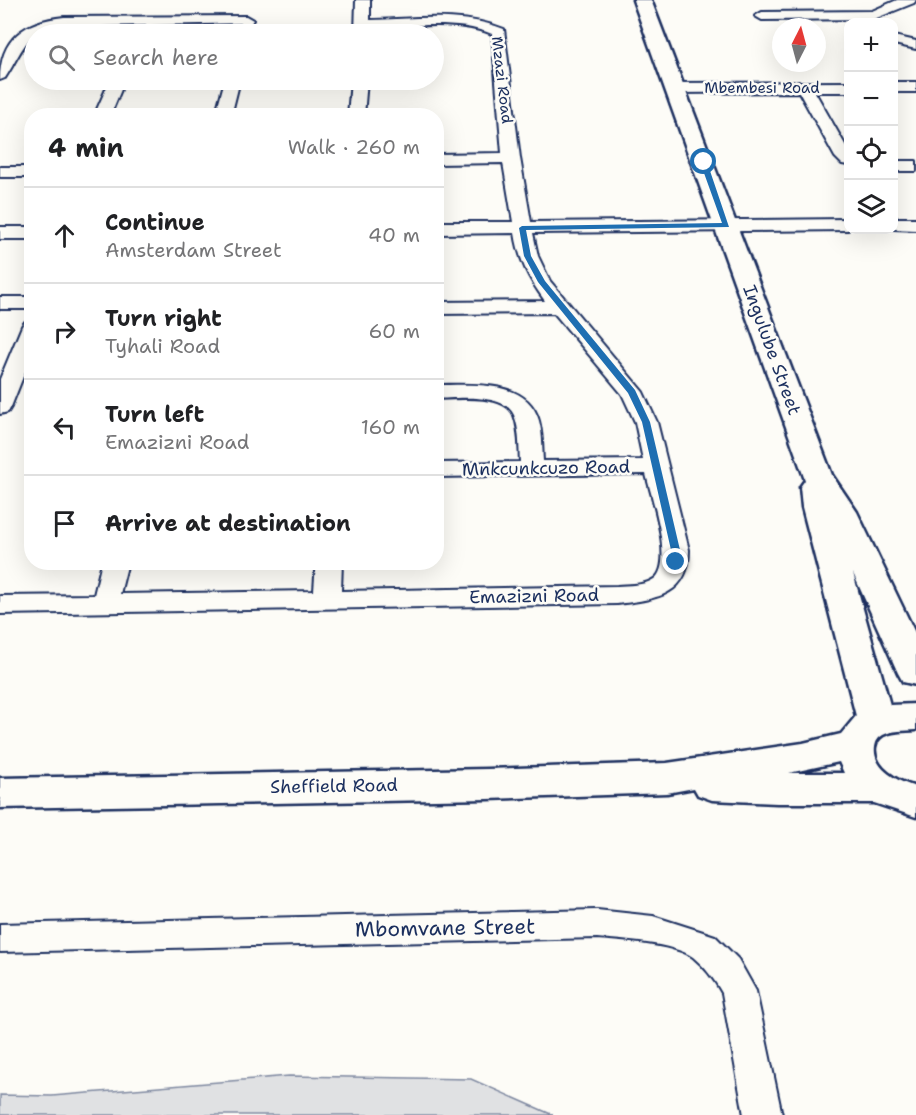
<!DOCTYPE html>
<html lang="en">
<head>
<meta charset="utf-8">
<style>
	:root { --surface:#fff; --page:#f2f2f2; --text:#202124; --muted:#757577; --line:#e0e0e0 }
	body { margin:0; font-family:"Shantell Sans",sans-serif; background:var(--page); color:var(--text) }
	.controls { position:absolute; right:18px; top:18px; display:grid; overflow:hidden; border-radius:12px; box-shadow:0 6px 24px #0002 }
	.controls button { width:54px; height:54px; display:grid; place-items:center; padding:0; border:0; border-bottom:2px solid var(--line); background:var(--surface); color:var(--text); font:30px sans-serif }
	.compass { position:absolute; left:772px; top:18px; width:54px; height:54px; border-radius:50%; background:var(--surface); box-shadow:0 6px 24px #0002; rotate:6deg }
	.stop { position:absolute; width:18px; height:18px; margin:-14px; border:4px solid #1f6fb2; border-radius:50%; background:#fff }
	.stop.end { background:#1f6fb2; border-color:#fff; box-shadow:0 2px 6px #0008 }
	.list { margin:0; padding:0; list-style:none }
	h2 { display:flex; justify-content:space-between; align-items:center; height:78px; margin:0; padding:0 24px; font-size:26px }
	h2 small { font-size:20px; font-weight:400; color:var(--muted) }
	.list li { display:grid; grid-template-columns:39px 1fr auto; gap:18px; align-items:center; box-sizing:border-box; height:96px; padding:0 24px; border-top:2px solid var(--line) }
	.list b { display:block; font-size:22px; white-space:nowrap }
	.list p { margin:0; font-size:20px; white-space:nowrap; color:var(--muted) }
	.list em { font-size:20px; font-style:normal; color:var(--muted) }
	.icon { flex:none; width:33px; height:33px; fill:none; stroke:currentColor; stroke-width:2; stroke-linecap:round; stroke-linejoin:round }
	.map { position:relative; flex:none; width:916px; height:1115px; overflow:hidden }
	.search { position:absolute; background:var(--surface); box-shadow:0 6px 24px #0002; left:24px; top:24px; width:420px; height:66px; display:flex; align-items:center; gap:15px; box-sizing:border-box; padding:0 21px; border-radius:33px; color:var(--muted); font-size:22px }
	.panel { position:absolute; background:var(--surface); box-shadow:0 6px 24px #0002; left:24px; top:108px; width:420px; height:462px; border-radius:24px }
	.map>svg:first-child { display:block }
</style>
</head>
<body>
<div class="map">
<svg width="916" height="1115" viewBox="0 0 916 1115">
	<rect width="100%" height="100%" fill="#fdfcf7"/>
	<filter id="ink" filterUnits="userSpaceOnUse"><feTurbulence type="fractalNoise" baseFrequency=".0167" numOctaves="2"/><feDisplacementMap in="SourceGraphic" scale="12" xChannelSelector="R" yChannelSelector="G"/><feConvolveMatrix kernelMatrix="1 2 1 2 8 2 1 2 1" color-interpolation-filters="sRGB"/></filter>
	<g filter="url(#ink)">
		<path fill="#e0e1e3" stroke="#7e88a0" stroke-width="1.5" d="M289,1076L471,1079L553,1115H0V1095L52,1096Z"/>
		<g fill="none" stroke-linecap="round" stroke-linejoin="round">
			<defs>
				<path id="street" d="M356,0H370V20C414,19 462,12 504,29L520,158L531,222L848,219V230L533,233L538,256L550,281L643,392L657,422L689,550C689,597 654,599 617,604L0,614V596L94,595L102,562H128L120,594L314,591L316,562H342L341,591L617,586C628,585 644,586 654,579C675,564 651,496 646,474L436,477V463L520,462C519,447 520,430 514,415C505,393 456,398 436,399V385C469,385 522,379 537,415C543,429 542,447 543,461L643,460L635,422L622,394L554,313L436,314V302L545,301C529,279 519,260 515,233L436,234V222H513L503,163L436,164V154L502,153L492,34C456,19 408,27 369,28V34H355Z
					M897,0H916L914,3L874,19L762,20L755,16L762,12L872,11Z
					M246,16L253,20L251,23L50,27C24,34 19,58 5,78L0,80C0,38 25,21 64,17Z
					M894,36L916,41V49L894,44Z
					M110,80H125L110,116H94Z
					M225,80H240L231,116H215Z
					M351,80H367L364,116H348Z
					M848,82V92H815L848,150V165L842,164L835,157L799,92L675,93L667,88L675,83Z
					M894,82H916V92H894Z
					M894,161H916V171H894Z
					M0,167H32V177H0Z
					M894,218H916V230L894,229Z
					M0,227H32V239H0Z
					M0,297H32V309H0Z
					M32,320V354L11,407L8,412L0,414V379L22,326L25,322Z
					M597,910L653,916L703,932L715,936L738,959L756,991L782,1115H744L722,993C715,980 705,967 693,957C674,943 621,940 597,938L0,952V924Z"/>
				<path id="secondary" d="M633,0H651L832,475L857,512L916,635V685L903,682L898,673L853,573L890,705L916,704V730C905,731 892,730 883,735C878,738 876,741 875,747C872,768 898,782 916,787V817L874,803H777L712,800L698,795L694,788L667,793L488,799L0,808V778L488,769L667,763L803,743L841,734L856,716L802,507L800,487L805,480ZM839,762L844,773H789Z"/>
			</defs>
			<use href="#street" stroke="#1b2f5e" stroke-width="4"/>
			<use href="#secondary" stroke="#1b2f5e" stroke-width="5"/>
			<use href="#street" fill="#fdfcf7" fill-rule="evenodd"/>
			<use href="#secondary" fill="#fdfcf7" fill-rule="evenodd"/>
		</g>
	</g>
	<path fill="#1f6fb2" d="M704,160L707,162L729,227L526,230L531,256L545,281L635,390L650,422L680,550L681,562L676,565L671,562V550L642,422L628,393L538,282L524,256L519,228L522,226L722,223L700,162Z"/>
	<g text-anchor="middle" stroke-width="5" stroke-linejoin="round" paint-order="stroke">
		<g font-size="15" fill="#1b2f5e" stroke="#fdfcf7">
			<text transform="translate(502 80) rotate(83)" y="5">Mzazi Road</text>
			<text x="762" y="93">Mbembesi Road</text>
		</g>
		<g font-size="18" fill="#1b2f5e" stroke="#fdfcf7">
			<text transform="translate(772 350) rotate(70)" y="6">Ingulube Street</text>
			<text transform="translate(546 468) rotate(-1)" y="6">Mnkcunkcuzo Road</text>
			<text transform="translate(534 596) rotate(-1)" y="6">Emazizni Road</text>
			<text transform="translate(334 786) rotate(-1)" y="6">Sheffield Road</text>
		</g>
		<g font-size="21" fill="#1b2f5e" stroke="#fdfcf7">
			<text transform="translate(445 928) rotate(-1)" y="7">Mbomvane Street</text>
		</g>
	</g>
</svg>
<div class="controls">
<button>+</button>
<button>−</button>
<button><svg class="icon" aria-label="locate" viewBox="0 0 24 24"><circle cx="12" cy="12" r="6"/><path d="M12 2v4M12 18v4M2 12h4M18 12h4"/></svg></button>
<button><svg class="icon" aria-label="layers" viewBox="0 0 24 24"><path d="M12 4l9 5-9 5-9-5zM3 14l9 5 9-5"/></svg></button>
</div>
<svg class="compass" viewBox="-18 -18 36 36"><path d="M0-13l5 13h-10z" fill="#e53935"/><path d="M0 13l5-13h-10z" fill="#757577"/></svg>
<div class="stop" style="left:704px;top:162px"></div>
<div class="stop end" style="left:676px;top:562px"></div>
<div class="search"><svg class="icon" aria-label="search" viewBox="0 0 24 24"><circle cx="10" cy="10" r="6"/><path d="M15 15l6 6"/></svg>Search here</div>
<section class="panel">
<h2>4 min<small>Walk · 260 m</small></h2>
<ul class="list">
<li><svg class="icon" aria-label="ahead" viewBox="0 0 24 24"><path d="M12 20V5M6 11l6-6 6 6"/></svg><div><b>Continue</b><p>Amsterdam Street</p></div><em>40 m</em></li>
<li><svg class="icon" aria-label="right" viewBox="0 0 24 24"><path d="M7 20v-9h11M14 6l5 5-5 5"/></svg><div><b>Turn right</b><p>Tyhali Road</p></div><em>60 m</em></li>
<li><svg class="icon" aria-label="left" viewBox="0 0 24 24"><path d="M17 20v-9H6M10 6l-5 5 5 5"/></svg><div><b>Turn left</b><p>Emazizni Road</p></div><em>160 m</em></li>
<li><svg class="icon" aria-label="arrive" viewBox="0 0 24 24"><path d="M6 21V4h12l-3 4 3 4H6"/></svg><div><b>Arrive at destination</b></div></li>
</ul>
</section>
</div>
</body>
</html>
